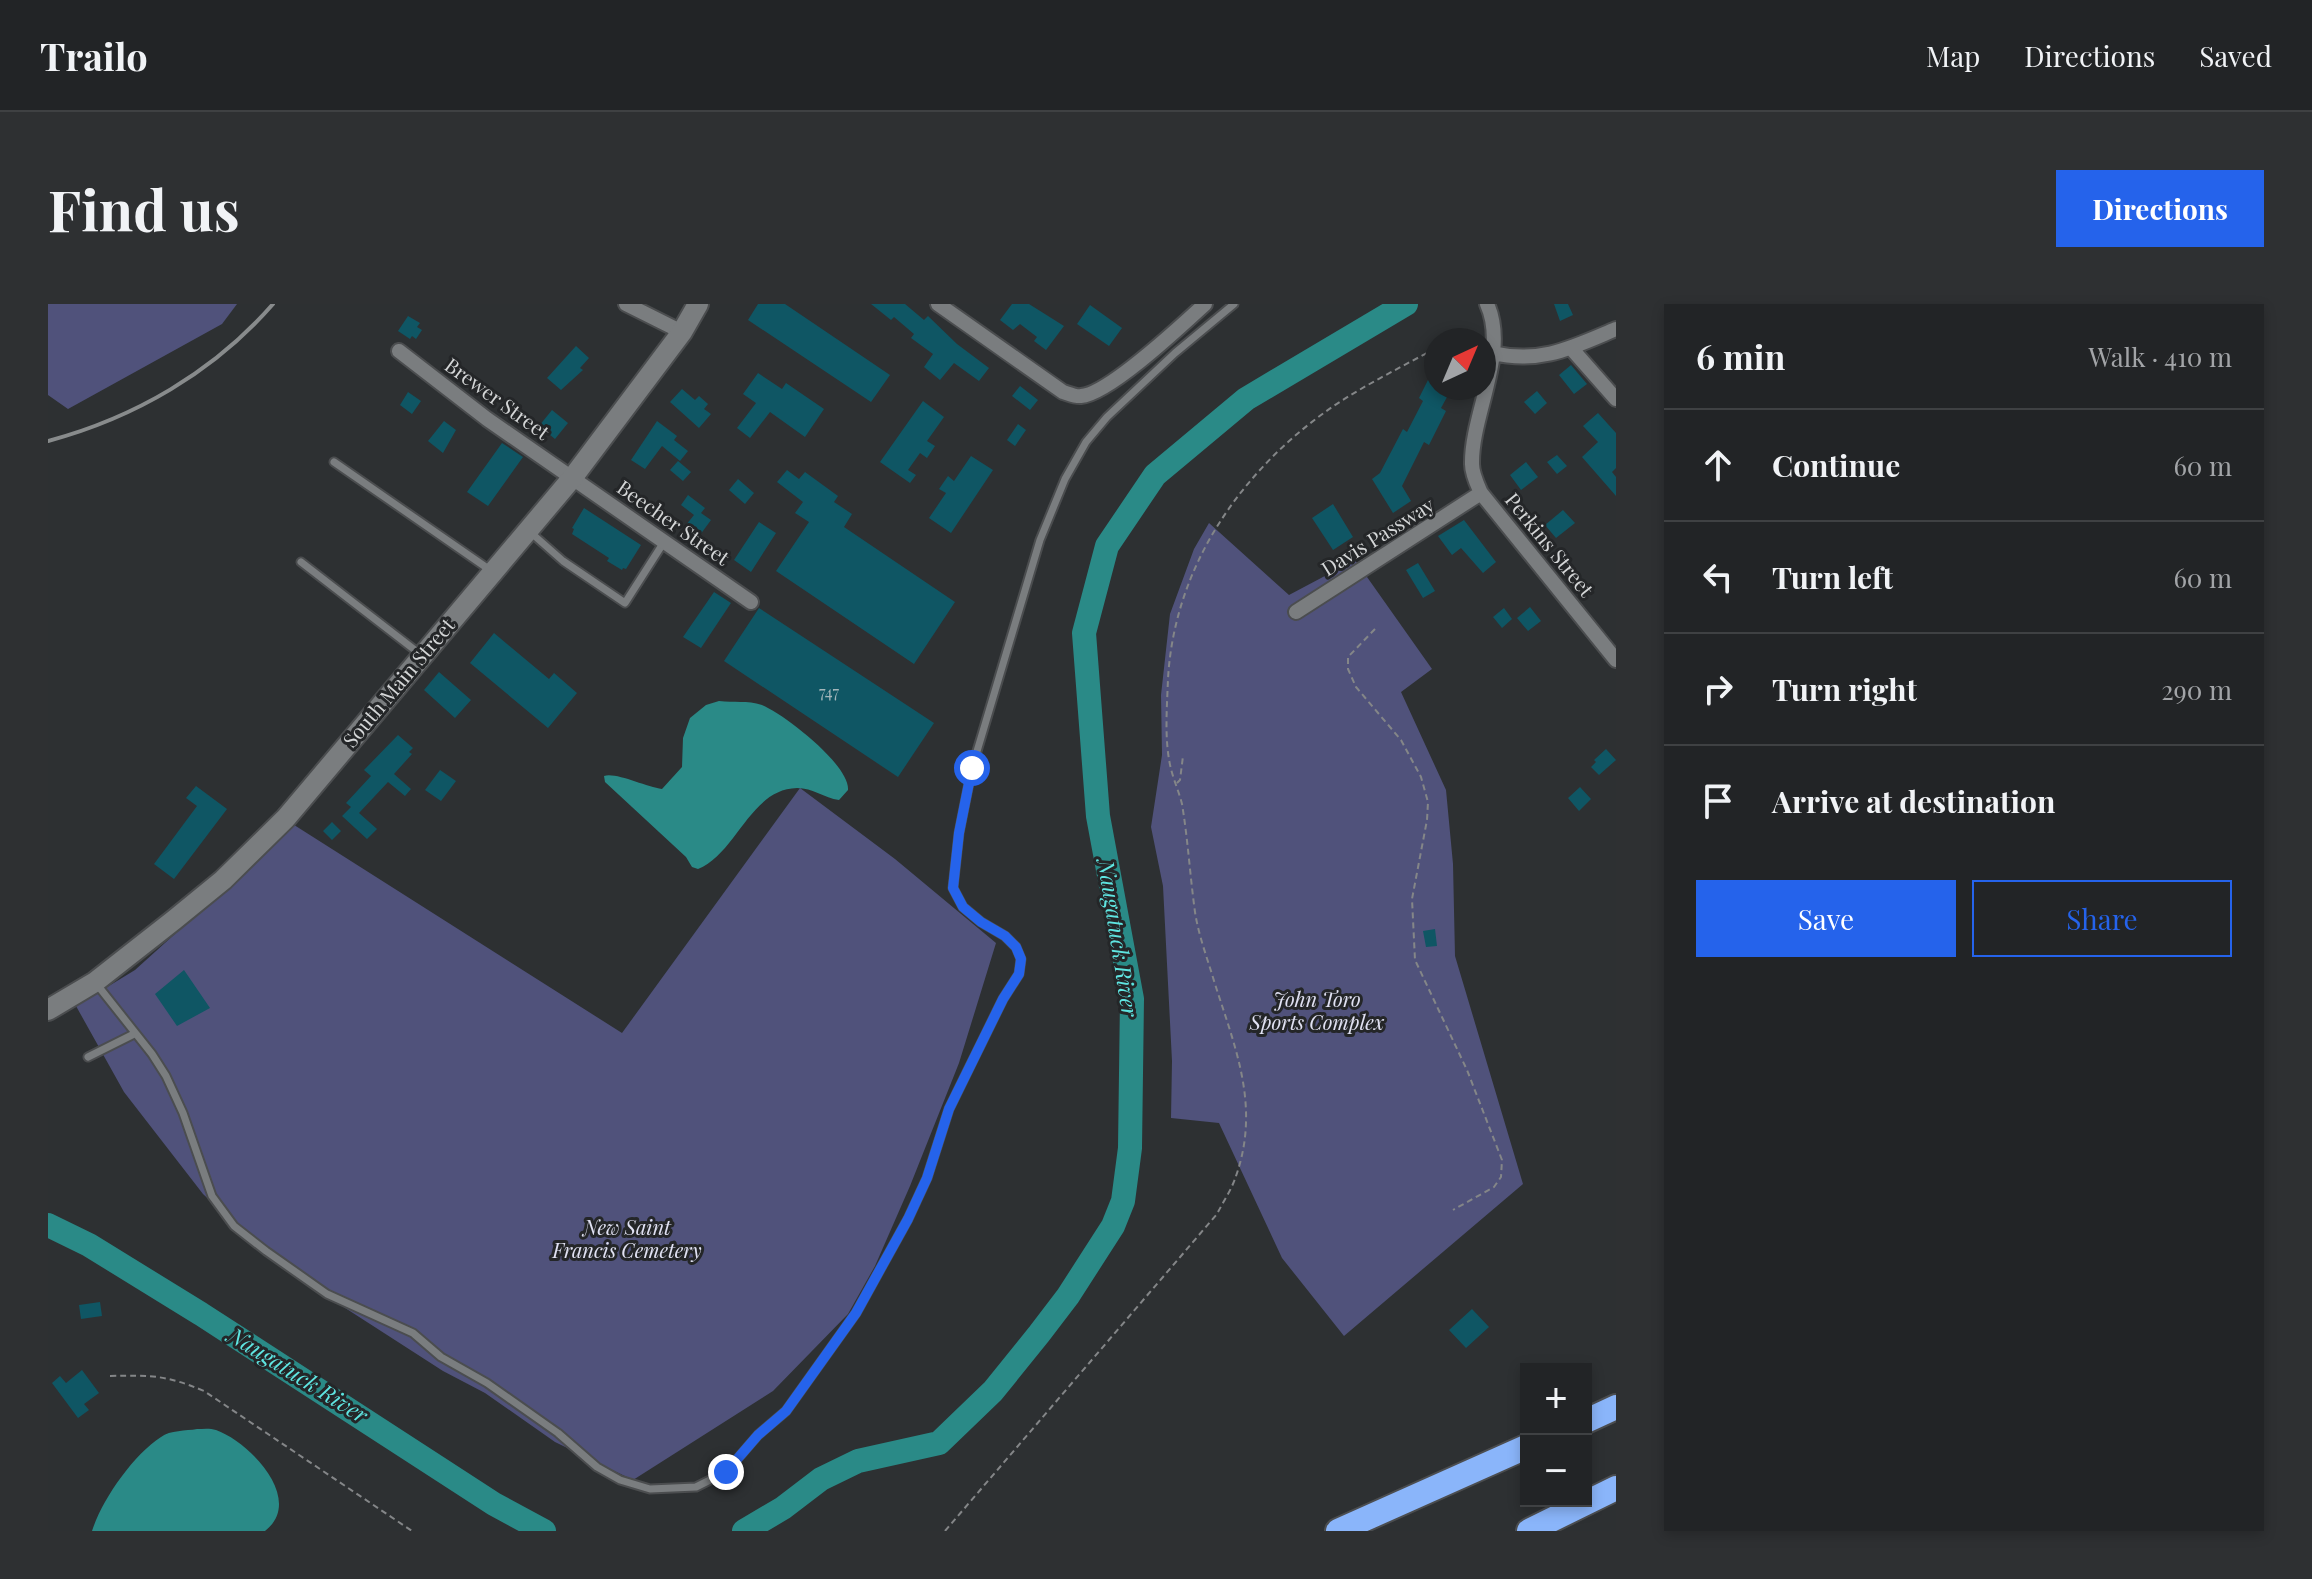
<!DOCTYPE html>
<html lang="en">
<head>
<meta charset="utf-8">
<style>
	:root { --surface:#222426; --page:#2e3032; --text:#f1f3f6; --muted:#a2a4a7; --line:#3f4143; --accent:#2563eb }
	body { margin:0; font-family:"Playfair Display",serif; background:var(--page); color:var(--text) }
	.controls { position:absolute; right:24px; bottom:24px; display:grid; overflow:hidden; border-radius:0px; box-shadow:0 4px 12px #0003 }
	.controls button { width:72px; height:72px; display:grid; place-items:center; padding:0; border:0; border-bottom:2px solid var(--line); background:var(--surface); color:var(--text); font:40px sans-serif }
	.compass { position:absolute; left:1376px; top:24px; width:72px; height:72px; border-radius:50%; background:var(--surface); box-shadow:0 4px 12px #0003; rotate:44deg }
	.stop { position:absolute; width:24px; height:24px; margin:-18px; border:6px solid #2563eb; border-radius:50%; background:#fff }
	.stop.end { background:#2563eb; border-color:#fff; box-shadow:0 2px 8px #0008 }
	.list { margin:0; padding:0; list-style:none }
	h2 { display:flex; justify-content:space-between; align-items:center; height:104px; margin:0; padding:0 32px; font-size:34px }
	h2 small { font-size:26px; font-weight:400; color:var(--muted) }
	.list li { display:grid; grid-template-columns:52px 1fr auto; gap:24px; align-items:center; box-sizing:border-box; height:112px; padding:0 32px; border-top:2px solid var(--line) }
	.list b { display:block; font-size:30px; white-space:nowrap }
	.list em { font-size:26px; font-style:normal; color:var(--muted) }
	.actions { display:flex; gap:16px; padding:24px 32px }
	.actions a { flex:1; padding:18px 0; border:2px solid var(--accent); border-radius:0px; text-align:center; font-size:28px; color:var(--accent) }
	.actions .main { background:var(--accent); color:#fff }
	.icon { flex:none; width:44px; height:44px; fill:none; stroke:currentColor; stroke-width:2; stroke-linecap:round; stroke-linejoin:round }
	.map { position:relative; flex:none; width:1568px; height:1227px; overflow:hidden; border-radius:0px }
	header { display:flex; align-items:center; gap:48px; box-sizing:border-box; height:112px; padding:0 40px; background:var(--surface); border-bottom:2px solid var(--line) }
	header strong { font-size:38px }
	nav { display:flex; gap:44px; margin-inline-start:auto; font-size:28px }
	.intro { display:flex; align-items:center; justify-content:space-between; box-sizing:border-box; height:192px; padding:0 48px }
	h1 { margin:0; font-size:56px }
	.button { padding:20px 36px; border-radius:0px; background:var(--accent); color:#fff; font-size:28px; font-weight:700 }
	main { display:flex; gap:48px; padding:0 48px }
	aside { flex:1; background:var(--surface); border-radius:0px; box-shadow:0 4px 12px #0003 }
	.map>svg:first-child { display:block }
</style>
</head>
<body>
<header>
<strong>Trailo</strong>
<nav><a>Map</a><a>Directions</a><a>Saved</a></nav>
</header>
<div class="intro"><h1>Find us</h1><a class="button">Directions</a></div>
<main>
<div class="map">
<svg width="1568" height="1227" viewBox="0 0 1568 1227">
	<rect width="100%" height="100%" fill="#2d3032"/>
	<path fill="#50527b" d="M0,0H189L174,20L20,105L0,91Z
		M1161,219L1241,291L1307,256L1384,365L1353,388L1398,486L1405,560L1407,652L1475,880L1296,1032L1234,954L1171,819L1123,814L1124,757L1115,582L1103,523L1114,451L1113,391L1122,310L1146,245Z
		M752,484L847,555L948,639L911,759L862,882L827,962L800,1010L725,1087L585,1176L507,1138L437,1089L395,1067L277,991L215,947L155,890L76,788L28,702L87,666L180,582L243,519L574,729Z"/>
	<path fill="#2a8a87" d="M671,397C686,399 699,396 714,401C736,410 802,461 800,486L791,496C776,494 765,484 749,484C702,485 689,549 650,565L644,563L638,553L557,478L556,472C568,468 598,483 614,485L634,463L635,434L642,414L658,401Z
		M149,1125C155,1125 162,1124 168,1126C202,1138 257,1196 217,1227H44C54,1196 85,1151 113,1133C122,1126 138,1127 149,1125Z"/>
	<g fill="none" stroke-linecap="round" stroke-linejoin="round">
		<path stroke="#2a8a87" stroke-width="24" d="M0,921L41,941L153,1010L446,1200L496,1227
			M696,1227L735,1204L773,1175L810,1157L891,1139L945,1087L991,1030L1020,992L1065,922L1075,897L1082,844L1084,695L1050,512L1036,329L1059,242L1107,171L1198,95L1358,0"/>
	</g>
	<path fill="#0f5664" d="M710,0H737L842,71L823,98L700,16Z
		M823,0H857L876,16L880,12L909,40L941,64L931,77L906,59L892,76L876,63L885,50L863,34L866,30L846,13L843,16Z
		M964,0H981L1016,22L998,46L986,37L989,33L972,20L965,26L952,16Z
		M1506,0H1520L1525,11L1512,17Z
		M1042,1L1074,24L1061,42L1029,20Z
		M360,12L372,19L369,23L374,26L368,35L364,32L362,35L350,27Z
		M528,42L541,54L532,64L535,66L513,86L499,74Z
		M1388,60V84H1404L1393,104L1398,107L1381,141L1376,138L1354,182L1363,197L1345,209L1324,175L1332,169L1355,125L1359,128L1375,97L1371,94Z
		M1523,61L1539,80L1526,90L1511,71Z
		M710,69L734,85L738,79L776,105L757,133L722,108L702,134L689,124L708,99L695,90Z
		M972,82L990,96L982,106L964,92Z
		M634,85L647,96L651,92L660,100L656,105L663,110L651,124L622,98Z
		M1489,87L1499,99L1487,110L1476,98Z
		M360,88L373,97L364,110L352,101Z
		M875,97L896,113L879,137L887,142L879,154L872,149L860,166L868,171L862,179L832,158Z
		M504,106L520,119L507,135L491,122Z
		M1550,109L1568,129V164L1564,168L1568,173V192L1534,153L1550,138L1535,122Z
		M396,117L408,126L395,149L380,137Z
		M609,117L629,132L626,136L640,147L632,157L614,142L597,165L583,156Z
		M970,120L978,126L967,142L959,136Z
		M454,139L475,153L440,202L419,188Z
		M1509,151L1519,162L1509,170L1499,158Z
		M923,152L945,166L903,229L881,214L898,189L891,185L900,172L906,177Z
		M630,157L643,168L635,177L622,166Z
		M1478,158L1490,173L1473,186L1462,171Z
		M739,166L751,175L757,168L790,192L786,198L804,210L796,223L907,298L866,360L728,267L761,218L747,209L755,198L729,178Z
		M690,175L706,189L697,200L681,186Z
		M640,191L657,204L653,209L663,216L652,231L638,221L646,211L633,201Z
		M1285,200L1305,233L1285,246L1264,214Z
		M536,204L593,241L578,265L575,264L574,266L559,257L561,254L524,230L526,225L524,224Z
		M1515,206L1527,219L1508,234L1497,221Z
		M1416,216L1448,258L1435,269L1413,244L1404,251L1390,232Z
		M711,218L728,229L703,268L686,256Z
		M1370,259L1387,287L1375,294L1358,266Z
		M666,288L683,299L653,344L635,333Z
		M1482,303L1493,317L1480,327L1469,314Z
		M711,304L886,419L850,473L676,357Z
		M1456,304L1464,315L1454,324L1445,313Z
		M446,329L501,375L506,369L529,389L500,424L422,359Z
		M391,368L423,396L407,414L376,386Z
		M350,431L365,444L361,448L364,450L346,470L363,485L357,492L340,478L311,509L329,525L319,535L294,512L303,503L298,499L323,472L316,466Z
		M1558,445L1568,456L1551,471L1543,463L1548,458L1546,456Z
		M392,466L408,477L393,497L377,486Z
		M148,482L179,505L126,575L106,560L149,502L138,494Z
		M1532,483L1543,495L1531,507L1520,494Z
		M284,518L293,527L284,536L275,527Z
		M1387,625L1389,642L1378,643L1375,627Z
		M136,666L162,704L129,722L107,690Z
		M52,998L54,1012L33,1015L31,1001Z
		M1424,1005L1441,1023L1418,1044L1401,1026Z
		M34,1066L51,1089L36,1100L41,1106L30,1114L4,1079L12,1072L18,1079Z"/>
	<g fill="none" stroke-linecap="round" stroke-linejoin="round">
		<defs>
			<path id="service" d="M286,158L442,266
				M481,227L515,257L577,299L616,238
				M253,258L372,350
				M47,678L104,750L118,772L135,809L164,892L186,922L218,947L279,990L365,1029L393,1053L439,1079L510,1129L549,1163L572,1176L602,1185L648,1183L678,1168L710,1131L738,1107L808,1009L860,915L879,874L901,805L955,695L971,670L973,655L968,643L957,632L933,618L915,603L905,584L911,529L924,464L992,236L1017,175L1038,138L1059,113L1127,49L1186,0
				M40,753L86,730"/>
			<path id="minor" d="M578,0L634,28
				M890,0L1015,88C1019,89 1028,93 1033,92C1061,90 1134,21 1157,0
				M1439,0C1461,48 1423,111 1424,160C1424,170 1429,180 1433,189L1568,356
				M1523,44L1568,95
				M351,47L439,115L703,298
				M1444,49C1493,60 1523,44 1568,25
				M1248,308L1433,189"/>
			<path id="secondary" d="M0,706L47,678L126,616L175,576L238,514L525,173L634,28L650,0"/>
			<path id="motorway" d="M1538,1117L1568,1103
				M1290,1227L1478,1143
				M1481,1227L1568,1184"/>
		</defs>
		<use href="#service" stroke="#4b4d4f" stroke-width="11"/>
		<use href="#minor" stroke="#4b4d4f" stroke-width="18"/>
		<use href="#secondary" stroke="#4b4d4f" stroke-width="24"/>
		<use href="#motorway" stroke="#4b4d4f" stroke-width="28"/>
		<path stroke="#848688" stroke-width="2" stroke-dasharray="6 4" stroke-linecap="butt" d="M1405,36L1432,31
			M1327,325L1300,353V365L1308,383L1353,436L1373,473L1380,498L1379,516L1364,595L1367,656L1419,766L1454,856L1453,873L1446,883L1405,906
			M1129,479L1132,476L1135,452
			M62,1072C103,1071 118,1071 156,1087L364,1227
			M897,1227L1169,910C1175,898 1184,885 1188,872C1214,798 1184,737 1163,667C1157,648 1150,628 1147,608C1142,572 1140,536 1134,500C1131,488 1126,477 1123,465C1116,437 1119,404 1120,375C1126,267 1188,174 1273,111C1308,85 1350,65 1388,44"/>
		<use href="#service" stroke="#7a7d7f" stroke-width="7"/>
		<use href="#minor" stroke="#7a7d7f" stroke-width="14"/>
		<use href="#secondary" stroke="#7a7d7f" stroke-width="20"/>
		<use href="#motorway" stroke="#8ab5fa" stroke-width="24"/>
		<path stroke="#888b8c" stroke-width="4" d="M0,137C86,114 166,68 225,0"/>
	</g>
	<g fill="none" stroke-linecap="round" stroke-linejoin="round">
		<path stroke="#2563eb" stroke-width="10" d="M678,1168L710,1131L738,1107L808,1009L860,915L879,874L901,805L955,695L971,670L973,655L968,643L957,632L933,618L915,603L905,584L911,529L924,464"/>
	</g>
	<g text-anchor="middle" stroke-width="6" stroke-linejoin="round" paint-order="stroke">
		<g font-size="16" fill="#a3b6ba">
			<text x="781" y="394">747</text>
		</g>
		<g font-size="20" fill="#d4d6d7" stroke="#242628">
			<text transform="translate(449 95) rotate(36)" y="7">Brewer Street</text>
			<text transform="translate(625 219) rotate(35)" y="7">Beecher Street</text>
			<text transform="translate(1330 233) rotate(-32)" y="7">Davis Passway</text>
			<text transform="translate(1501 241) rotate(51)" y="7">Perkins Street</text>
			<text transform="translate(351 379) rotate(-50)" y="7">South Main Street</text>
		</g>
		<g font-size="20" font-style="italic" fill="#e1e2f3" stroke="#242628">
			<text x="1269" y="703">John Toro<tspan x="1269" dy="23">Sports Complex</tspan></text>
			<text x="579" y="931">New Saint<tspan x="579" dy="23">Francis Cemetery</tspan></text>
		</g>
		<g font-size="22" font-style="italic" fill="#5fe5e1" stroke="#242628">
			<text transform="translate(1070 634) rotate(81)" y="8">Naugatuck River</text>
			<text transform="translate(250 1071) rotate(32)" y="8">Naugatuck River</text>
		</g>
	</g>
</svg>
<div class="controls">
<button>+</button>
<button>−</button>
</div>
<svg class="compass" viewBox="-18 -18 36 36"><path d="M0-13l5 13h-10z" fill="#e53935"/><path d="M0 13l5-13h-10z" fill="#a2a4a7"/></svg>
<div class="stop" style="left:924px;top:464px"></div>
<div class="stop end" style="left:678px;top:1168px"></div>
</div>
<aside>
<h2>6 min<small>Walk · 410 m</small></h2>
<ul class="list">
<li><svg class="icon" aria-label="ahead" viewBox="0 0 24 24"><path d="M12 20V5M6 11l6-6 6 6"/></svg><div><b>Continue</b></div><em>60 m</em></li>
<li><svg class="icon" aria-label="left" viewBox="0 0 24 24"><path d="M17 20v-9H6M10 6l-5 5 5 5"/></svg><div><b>Turn left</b></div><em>60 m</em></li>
<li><svg class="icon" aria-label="right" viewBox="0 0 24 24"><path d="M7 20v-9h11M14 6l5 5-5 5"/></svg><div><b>Turn right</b></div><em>290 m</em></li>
<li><svg class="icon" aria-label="arrive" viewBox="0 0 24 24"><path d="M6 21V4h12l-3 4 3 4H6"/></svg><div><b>Arrive at destination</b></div></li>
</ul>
<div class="actions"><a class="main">Save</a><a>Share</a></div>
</aside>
</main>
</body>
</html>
